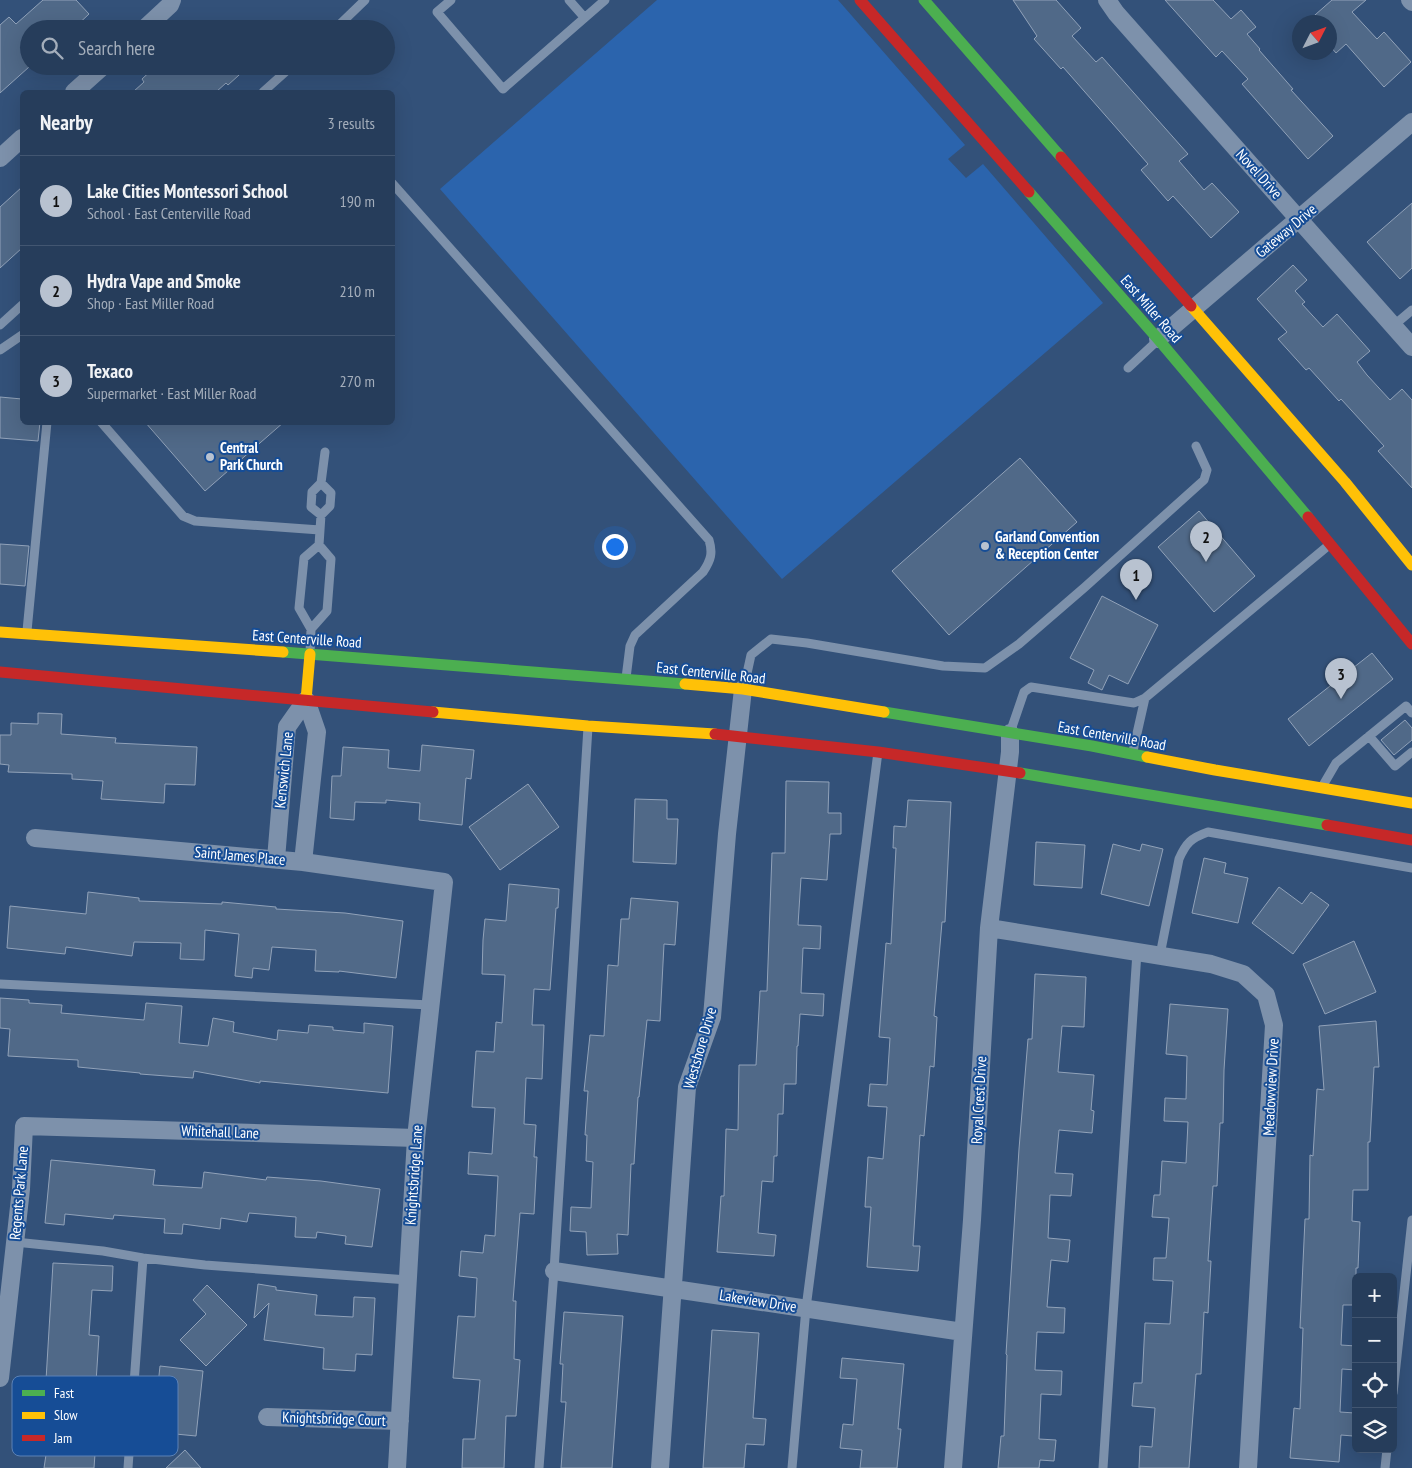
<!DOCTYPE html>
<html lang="en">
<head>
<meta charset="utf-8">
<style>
	:root { --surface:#263d5b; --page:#2e4461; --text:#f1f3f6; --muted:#a4aebb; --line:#425671; --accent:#b8c2d0 }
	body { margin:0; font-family:"PT Sans Narrow",sans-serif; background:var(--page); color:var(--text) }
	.controls { position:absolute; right:15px; bottom:15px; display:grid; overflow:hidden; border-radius:8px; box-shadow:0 5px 20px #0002 }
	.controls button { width:45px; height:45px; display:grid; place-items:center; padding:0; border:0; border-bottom:1px solid var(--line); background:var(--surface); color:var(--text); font:25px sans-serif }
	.compass { position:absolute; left:1292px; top:15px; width:45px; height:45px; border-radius:50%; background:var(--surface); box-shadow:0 5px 20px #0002; rotate:48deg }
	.you { position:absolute; left:614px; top:546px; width:18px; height:18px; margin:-12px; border:4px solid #fff; border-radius:50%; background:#1a73e8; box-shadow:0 0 0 8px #1a73e833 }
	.badge { display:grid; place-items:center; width:32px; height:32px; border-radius:50%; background:var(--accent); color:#111; font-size:16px; font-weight:700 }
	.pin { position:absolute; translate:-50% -41px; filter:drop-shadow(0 1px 2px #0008) }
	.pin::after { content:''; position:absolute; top:26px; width:18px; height:15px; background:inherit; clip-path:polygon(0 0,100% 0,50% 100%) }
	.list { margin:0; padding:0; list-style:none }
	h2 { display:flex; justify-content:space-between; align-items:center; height:65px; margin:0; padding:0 20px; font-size:21px }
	h2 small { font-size:16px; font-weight:400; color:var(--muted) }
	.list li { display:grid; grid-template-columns:32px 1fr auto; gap:15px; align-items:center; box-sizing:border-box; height:90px; padding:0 20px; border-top:1px solid var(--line) }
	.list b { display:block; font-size:19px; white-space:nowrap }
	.list p { margin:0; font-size:16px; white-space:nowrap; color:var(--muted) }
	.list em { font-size:16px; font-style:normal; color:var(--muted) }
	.icon { flex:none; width:28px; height:28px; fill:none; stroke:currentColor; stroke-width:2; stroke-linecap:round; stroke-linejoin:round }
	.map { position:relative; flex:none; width:1412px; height:1468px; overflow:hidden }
	.search { position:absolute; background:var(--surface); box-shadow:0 5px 20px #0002; left:20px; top:20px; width:375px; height:55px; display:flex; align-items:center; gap:12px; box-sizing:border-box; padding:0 18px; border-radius:28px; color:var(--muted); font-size:19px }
	.panel { position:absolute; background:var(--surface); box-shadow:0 5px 20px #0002; left:20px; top:90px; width:375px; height:335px; border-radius:8px }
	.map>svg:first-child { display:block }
</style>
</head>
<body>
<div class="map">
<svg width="1412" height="1468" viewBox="0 0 1412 1468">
	<rect width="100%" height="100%" fill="#335179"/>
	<path fill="#2b64ad" d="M657,0H838L965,145L948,159L966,178L983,164L1103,303L782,579L440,189Z"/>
	<path fill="#506988" stroke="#91a2b9" d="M43,0H76L89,14L73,29H29V67L0,93V25L9,17L16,24Z
		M1013,0H1056L1081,28L1072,36L1096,62L1102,57L1188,154L1179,161L1204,190L1212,183L1239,212L1211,238L1173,196L1168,201L1141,170L1148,164L1063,67L1061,69L1034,39L1037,36Z
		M1165,0H1213L1231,19L1241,10L1256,27L1247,34L1260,49L1259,50L1293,89L1291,90L1333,136L1308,159L1242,84L1248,79L1222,51L1216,57Z
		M1332,0H1366L1352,12L1377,39L1384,32L1411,62L1384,87L1346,44L1336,53L1330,46V22H1307Z
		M156,66H249L228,85L226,83L216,92H133L144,82L142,79Z
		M22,187V248L0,268V207Z
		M1412,203V268L1400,279L1367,242Z
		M1293,265L1307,280L1295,291L1305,302L1302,304L1323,327L1337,314L1370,351L1357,362L1367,375L1390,400L1402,389L1412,400V488L1378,451L1384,446L1341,399L1339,401L1309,368L1306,370L1278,339L1287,332L1257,299Z
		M0,397L22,399V422H40L38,441L0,438Z
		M145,422H284L205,491Z
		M1020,458L1077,522L949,635L892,571Z
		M1199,511L1255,576L1214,612L1158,547Z
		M0,544L29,546L25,586L0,584Z
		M1102,596L1158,625L1128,684L1109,675L1102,690L1088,683L1094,670L1070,658Z
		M1372,653L1393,679L1309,746L1288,719Z
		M38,713L62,714L61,734L116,738L115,743L197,747L195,785L165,784L164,803L101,799L103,781L72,779V774L8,772L9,765L0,764V735H11V723L38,724Z
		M1405,720L1412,728V740L1394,755L1381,740Z
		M422,745L474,750L471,779L466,778L462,825L419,820L420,803L386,800V803L355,802L354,820L330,818L332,776H341L343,747L389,750L388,768L420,771Z
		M786,781L829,782L828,813H841V834H830L827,880L801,878L798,925L821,926L820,949L803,948L801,993L824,994L823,1016L800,1014L798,1046H797L796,1084H784L783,1114H778L777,1156H774L773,1182L762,1181L758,1233L776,1235L774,1256L717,1252L721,1196H724L726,1129L738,1130L739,1065H756L760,991H767L772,853H785Z
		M528,784L559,827L500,870L469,827Z
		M635,799L667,800V819H678L676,864L633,862Z
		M908,800L951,802L945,922H942L934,1016L937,1017L934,1067L930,1066L924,1136L920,1135L913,1246H920L918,1271L867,1267L871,1207H865L868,1157L883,1159L887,1107L868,1106L870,1084L887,1085L890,1038L879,1037L881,1010L886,943L891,944L896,848H893L894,826L906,827Z
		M1036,842L1085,845L1082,888L1034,885Z
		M1113,844L1140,851L1142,844L1163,849L1149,906L1101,894Z
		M1204,858L1226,863L1224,873L1248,878L1238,923L1192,913Z
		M509,884L559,889L558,908H556L550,990L534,989L532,1025H544L542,1079L526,1078L524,1124L536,1125L534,1157H537L534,1214L520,1213L513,1301H516L514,1359L520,1360L516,1416H506L504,1468H462L463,1439H475L480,1380L453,1378L458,1316L475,1317L477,1278L459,1276L461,1251L483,1253L485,1235L495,1236L498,1176L468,1174L469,1152L492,1154L495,1108L472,1107L476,1051L494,1052L496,1022L502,1023L505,975L482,974L483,940L485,919L506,921Z
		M1279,887L1302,904L1311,892L1329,905L1293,954L1252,923Z
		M88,892L139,898V901L222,904V902L276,907V909L345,913L403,921L396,978L339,971V972L315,971L316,950L272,947L269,970L253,968L252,978L235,976L239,934L205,930L204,960L180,959L181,943L134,942L132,956L66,947L65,954L7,948L10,906L86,914Z
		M631,898L678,902L675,945L664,944L660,1021L647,1020L639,1097H638L634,1164H631L628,1235L617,1234L618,1254L587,1255L586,1232L570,1231L571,1207L591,1208L593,1162L586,1161L587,1135H585L588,1091H584L590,1035L604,1036L608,965L618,966L621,919H629Z
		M1354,941L1376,992L1325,1014L1303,964Z
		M1035,974L1086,977L1084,1027L1062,1026L1058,1072L1094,1075L1091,1110L1094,1111L1092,1133L1059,1130L1055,1173L1073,1174L1071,1196L1050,1195L1048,1238L1070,1240L1068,1262L1051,1260L1047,1307L1065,1308L1064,1333L1037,1332L1035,1370L1062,1371L1061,1395L1041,1394L1039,1439L1056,1440L1054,1461L1040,1460L1039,1468H998L1001,1436H1004L1007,1355L1006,1354L1019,1149L1028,1039H1032Z
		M0,998L29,1000V1003L62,1005L61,1013L144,1020L146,1003L182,1006L179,1043L208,1046L213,1018L234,1022L233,1032L277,1040L278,1030L308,1033L309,1025L333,1027V1030L364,1033V1023L393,1026L388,1093L260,1081V1083L194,1071L193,1078L140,1074V1073L78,1067V1060L8,1056L10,1029L0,1028Z
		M1170,1004L1228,1009L1224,1070L1223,1123H1220L1217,1186H1213L1208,1261H1211L1208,1313L1204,1312L1201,1374H1196L1189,1468H1139L1140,1446L1152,1447L1155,1408L1132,1406L1134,1383H1142L1145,1323L1170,1324L1173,1281L1153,1280L1154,1258H1166L1169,1218L1152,1217L1154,1195H1160L1162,1161L1186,1163L1188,1122L1164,1121L1165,1098L1186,1099L1187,1056L1166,1054Z
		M1376,1021L1379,1067H1374L1370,1142H1368V1190H1353L1352,1221L1360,1222L1358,1268H1356V1305H1343L1341,1345L1356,1346V1370L1342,1369L1340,1412L1355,1413L1353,1436L1341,1435L1339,1462L1290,1458L1294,1408L1300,1409L1303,1328H1300L1305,1219H1309L1310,1155L1313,1156L1317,1089L1324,1090L1319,1026Z
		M51,1160L155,1170L153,1185L202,1188L204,1172L266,1180L267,1177L321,1181L380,1189L372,1247L345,1244L346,1236L317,1232L316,1238L295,1237L296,1217L249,1213L247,1222L221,1218L220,1229L183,1224L182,1234L164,1233L165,1219L114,1215L113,1219L65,1214L64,1225L45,1223Z
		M53,1263L113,1266L112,1291L92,1290L89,1335L99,1336L95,1398H99L94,1468H44L47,1448L42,1447Z
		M258,1284L276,1287V1290L317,1295L315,1315L353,1317L354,1297L375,1298L372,1355L356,1354L355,1371L323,1369L324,1348L264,1340L269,1303L254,1318Z
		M207,1285L247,1325L206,1366L180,1340L206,1314L193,1300Z
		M564,1312L623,1316L612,1468H561L566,1402H561L563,1364H560Z
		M712,1330L759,1333L753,1418L766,1419L764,1445L746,1444L744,1468H703Z
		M842,1358L904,1364L898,1429H901L897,1468H860L862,1450L840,1448L843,1424L853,1425L857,1379L840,1378Z
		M160,1366L203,1371L196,1436L145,1431L147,1412L155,1413Z
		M185,1450L201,1468H166Z"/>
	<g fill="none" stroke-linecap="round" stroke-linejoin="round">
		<path stroke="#7d91ab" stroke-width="9" d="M451,0L437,12L503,89L605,0
			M569,0L584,17
			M335,29L365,0
			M263,92L292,66
			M392,183L709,540C713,553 711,560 703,572L635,635L630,646L626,678
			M0,325L22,305
			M1393,326L1412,310
			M0,350L22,335
			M1128,368L1157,341
			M101,422L183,516L195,521L208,522L320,530
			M321,483L325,452
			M319,545L321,515L311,507L312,492L321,483L331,493L330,506L321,515
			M27,631L47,422
			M310,653L311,629L299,608L304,558L319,545L331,559L327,611L311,629
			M744,687L751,655L771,639L807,643L943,666L985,668L1019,644L1085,587L1204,480L1207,470L1196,446
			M1011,730L1024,692L1031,687L1134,703L1145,698L1329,545
			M1369,736L1395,766L1412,752
			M1133,751L1145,698
			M1322,787L1336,763L1406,706L1412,713
			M1160,955L1179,859C1186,843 1191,838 1208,832L1412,868
			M0,984L430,1005
			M15,1242L103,1251L143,1258L205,1265L408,1280
			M1393,1393L1412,1220
			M128,1468L143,1258
			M539,1468L554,1271L588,727
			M792,1468L806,1308L878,752
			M1103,1468L1137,952
			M1385,1468L1387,1449"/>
		<path stroke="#7d91ab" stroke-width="18" d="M1107,0L1116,13L1412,347
			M1410,0L1412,2
			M144,29L170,5L172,0
			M74,92L103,66
			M0,158L22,138
			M1158,339L1412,122
			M35,838L303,862L444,882L416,1138L397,1468
			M276,859L287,727L306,700L317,732L303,862
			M989,928L1211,964L1243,974L1266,995L1274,1025L1248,1468
			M554,1271L963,1332
			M0,1378L21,1189L24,1126L416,1138
			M267,1417L400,1421
			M660,1468L687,1087L712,1017L727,834L743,689
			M953,1468L972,1220L989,928L1010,752V733"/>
		<path stroke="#4caf50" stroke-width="11" d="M924,0L1061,157
			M1029,192L1158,339L1308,517
			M283,652L685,684
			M884,712L1092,746L1147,757
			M1020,773L1327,825"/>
		<path stroke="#ffc107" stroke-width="11" d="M1191,306L1345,482L1412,565
			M0,632L283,652
			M685,684L743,689L884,712
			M306,700L310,654
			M433,712L588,726L715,734
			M1147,757L1215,770L1412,803"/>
		<path stroke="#c62828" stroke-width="11" d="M860,0L1029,192
			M1061,157L1191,306
			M1308,517L1412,644
			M0,672L433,712
			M715,734L878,752L1020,773
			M1327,825L1412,840"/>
	</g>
	<g fill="#b8c2d0" stroke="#164d96" stroke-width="2">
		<circle cx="210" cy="457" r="5"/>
		<circle cx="985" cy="546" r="5"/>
	</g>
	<g text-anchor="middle" stroke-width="4" stroke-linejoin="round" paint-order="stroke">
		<g font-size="15" fill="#fff" stroke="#164d96">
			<text transform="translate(1259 174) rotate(48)" y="5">Novel Drive</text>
			<text transform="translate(1286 231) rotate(-40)" y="5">Gateway Drive</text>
			<text transform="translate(1151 309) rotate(49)" y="5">East Miller Road</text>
			<text transform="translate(307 639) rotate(4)" y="5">East Centerville Road</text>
			<text transform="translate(711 673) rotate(6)" y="5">East Centerville Road</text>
			<text transform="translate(1112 736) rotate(10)" y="5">East Centerville Road</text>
			<text transform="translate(284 770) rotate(-84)" y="5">Kenswich Lane</text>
			<text transform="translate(240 856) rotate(5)" y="5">Saint James Place</text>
			<text transform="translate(700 1048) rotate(-74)" y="5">Westshore Drive</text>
			<text transform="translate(1271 1087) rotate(-87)" y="5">Meadowview Drive</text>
			<text transform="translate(979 1100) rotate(-87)" y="5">Royal Crest Drive</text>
			<text transform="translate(220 1132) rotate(2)" y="5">Whitehall Lane</text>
			<text transform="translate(414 1175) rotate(-86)" y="5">Knightsbridge Lane</text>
			<text transform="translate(19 1193) rotate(-85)" y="5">Regents Park Lane</text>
			<text transform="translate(758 1301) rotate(9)" y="5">Lakeview Drive</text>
			<text transform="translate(334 1419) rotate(2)" y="5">Knightsbridge Court</text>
		</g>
		<g font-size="15" font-weight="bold" fill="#fff" stroke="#164d96" text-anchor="start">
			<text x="220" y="453">Central<tspan x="220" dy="17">Park Church</tspan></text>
			<text x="995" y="542">Garland Convention<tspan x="995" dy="17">&amp; Reception Center</tspan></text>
		</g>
	</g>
	<rect x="12" y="1376" width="166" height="80" rx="8" fill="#164d96" stroke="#5c82b6" stroke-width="1"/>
	<rect x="22" y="1390" width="23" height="6" fill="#4caf50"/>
	<rect x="22" y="1412" width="23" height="7" fill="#ffc107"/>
	<rect x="22" y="1435" width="23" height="6" fill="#c62828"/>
	<g font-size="14" fill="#fff">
		<text x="54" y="1398">Fast</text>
		<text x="54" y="1420">Slow</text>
		<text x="54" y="1443">Jam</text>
	</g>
</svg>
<div class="controls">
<button>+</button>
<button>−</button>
<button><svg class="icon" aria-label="locate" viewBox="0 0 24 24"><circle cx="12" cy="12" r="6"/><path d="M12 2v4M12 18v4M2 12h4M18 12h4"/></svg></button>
<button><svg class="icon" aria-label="layers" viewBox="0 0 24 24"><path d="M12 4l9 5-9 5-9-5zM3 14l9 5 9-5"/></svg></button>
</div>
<svg class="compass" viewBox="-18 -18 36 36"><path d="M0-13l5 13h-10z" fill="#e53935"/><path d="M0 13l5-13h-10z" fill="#a4aebb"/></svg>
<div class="you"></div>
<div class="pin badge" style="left:1136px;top:600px">1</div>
<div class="pin badge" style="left:1206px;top:562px">2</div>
<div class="pin badge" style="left:1341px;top:699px">3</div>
<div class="search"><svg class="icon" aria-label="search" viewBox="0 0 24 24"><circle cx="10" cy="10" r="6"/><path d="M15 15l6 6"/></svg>Search here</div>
<section class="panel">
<h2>Nearby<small>3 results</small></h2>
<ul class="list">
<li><span class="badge">1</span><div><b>Lake Cities Montessori School</b><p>School · East Centerville Road</p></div><em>190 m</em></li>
<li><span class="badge">2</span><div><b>Hydra Vape and Smoke</b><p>Shop · East Miller Road</p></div><em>210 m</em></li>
<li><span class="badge">3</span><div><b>Texaco</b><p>Supermarket · East Miller Road</p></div><em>270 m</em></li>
</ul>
</section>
</div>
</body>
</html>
